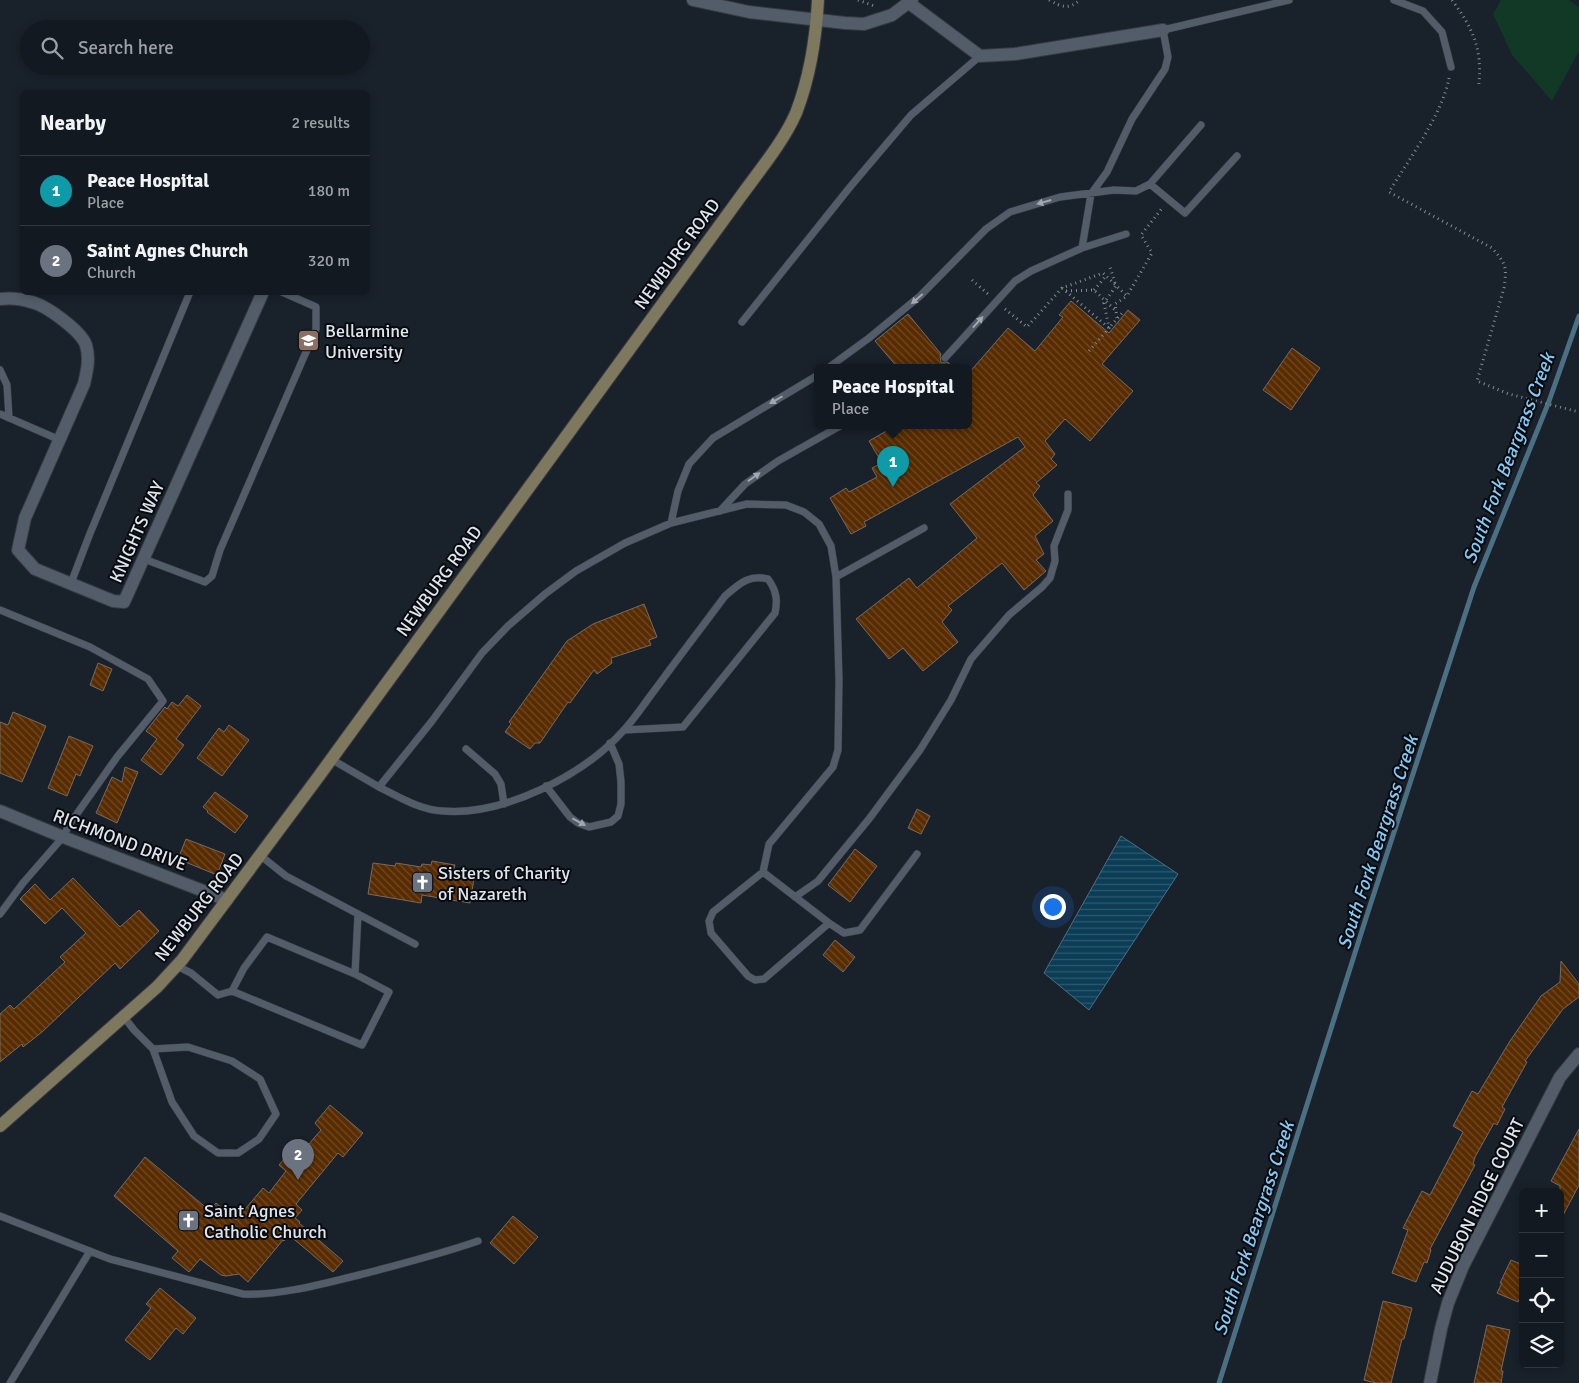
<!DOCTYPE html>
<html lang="en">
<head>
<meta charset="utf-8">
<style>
	:root { --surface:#131920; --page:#20262d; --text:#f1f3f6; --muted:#9da0a5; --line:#32383e; --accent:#7c3aed }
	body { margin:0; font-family:Signika,sans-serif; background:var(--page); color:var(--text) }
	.controls { position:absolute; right:15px; bottom:15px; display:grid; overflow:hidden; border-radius:8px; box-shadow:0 2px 8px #0003 }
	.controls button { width:45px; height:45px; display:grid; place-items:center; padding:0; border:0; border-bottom:1px solid var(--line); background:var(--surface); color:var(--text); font:25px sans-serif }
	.you { position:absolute; left:1052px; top:906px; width:18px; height:18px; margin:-12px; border:4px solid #fff; border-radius:50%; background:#1a73e8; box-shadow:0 0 0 8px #1a73e833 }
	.badge { display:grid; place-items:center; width:32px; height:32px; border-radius:50%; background:var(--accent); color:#fff; font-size:16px; font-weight:700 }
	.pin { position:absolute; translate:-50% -41px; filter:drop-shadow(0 1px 2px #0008) }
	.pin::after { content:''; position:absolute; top:26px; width:18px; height:15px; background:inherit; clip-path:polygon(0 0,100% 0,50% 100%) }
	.popup { position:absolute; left:814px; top:364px; width:158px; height:65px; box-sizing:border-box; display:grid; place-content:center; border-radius:8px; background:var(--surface); filter:drop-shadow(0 1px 4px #0005); font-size:16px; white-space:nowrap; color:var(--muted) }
	.popup b { font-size:19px; color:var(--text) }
	.popup::after { content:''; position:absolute; left:50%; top:100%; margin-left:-10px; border:10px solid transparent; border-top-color:var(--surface) }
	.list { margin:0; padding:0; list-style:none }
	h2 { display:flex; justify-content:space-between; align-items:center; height:65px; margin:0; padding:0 20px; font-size:21px }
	h2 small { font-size:16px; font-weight:400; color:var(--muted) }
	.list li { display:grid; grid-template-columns:32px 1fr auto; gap:15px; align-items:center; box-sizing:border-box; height:70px; padding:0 20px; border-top:1px solid var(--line) }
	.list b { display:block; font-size:19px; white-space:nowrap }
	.list p { margin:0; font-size:16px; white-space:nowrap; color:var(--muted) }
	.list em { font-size:16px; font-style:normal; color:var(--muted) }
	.icon { flex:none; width:28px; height:28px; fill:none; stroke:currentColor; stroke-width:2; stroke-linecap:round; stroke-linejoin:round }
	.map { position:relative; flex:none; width:1579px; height:1383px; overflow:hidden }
	.search { position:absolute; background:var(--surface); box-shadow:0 2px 8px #0003; left:20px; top:20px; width:350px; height:55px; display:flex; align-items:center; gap:12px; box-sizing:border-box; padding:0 18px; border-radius:28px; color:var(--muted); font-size:19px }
	.panel { position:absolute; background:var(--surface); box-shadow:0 2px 8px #0003; left:20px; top:90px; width:350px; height:205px; border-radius:8px }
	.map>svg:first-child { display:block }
</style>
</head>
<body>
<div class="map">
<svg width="1579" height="1383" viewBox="0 0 1579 1383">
	<defs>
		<pattern id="water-rules" width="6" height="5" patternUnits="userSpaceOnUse" patternTransform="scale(1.25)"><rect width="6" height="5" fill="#0b3d56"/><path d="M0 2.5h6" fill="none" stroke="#2e596e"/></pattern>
		<pattern id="building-back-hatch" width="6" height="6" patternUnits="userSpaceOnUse" patternTransform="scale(1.25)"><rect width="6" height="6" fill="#582c00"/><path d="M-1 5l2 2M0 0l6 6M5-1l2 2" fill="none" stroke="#704a25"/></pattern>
	</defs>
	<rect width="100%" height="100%" fill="#19212b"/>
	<path fill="#123926" d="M1501,0H1569L1579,7V51L1552,101L1512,55L1493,14Z"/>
	<path fill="url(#water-rules)" stroke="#4b6f83" d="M1121,836L1178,874L1089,1010L1044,973Z"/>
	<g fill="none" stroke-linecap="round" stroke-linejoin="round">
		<path stroke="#4b6f83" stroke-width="5" d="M1219,1383L1366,918L1474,587L1548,404L1579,316"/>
	</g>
	<path fill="url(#building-back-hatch)" stroke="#776a60" d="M1071,301L1109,333L1128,310L1140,320L1102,364L1133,391L1090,441L1065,419L1045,441L1055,454L1051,459L1057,465L1036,483L1040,486L1033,495L1053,521L1035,536L1044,554L1036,560L1046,571L1024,590L1002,563L948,606L952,610L942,622L958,642L923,671L903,648L889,659L856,619L909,578L917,588L977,538L950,504L1025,447L1018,437L864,522L866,526L851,534L830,498L846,488L849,492L877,477L872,468L882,463L869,441L895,426H968V374L1008,328L1035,351L1063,317L1059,315Z
		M908,314L941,354L940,357L941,362L944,363L948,362L953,368H898L875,341Z
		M1292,348L1320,368L1291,410L1263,390Z
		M644,604L657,637L649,640L651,645L611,658L612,663L597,674L594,670L570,703L568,702L540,743H535L530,749L505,732L511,724L509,722L567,641L593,624Z
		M98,663L112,669L103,691L90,685Z
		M187,695L201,706L176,739L184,745L161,775L141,760L157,739L146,731L165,707L167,709L172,702L178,706Z
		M13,712L46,726L22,782L0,773V722L8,725Z
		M229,725L249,740L222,776L197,758L219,728L224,732Z
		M69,736L93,746L80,776L76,774L67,796L48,788Z
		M125,767L138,772L117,823L96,813L112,777L122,782Z
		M215,792L248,816L235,833L207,812L208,811L203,807Z
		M917,809L930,816L921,834L908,828Z
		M186,839L225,854L217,875L178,859Z
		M855,849L877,866L850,902L828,885Z
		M432,861L455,865L454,869L475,872L470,903L422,895L421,903L368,894L373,863L395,866L396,863L421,867L422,864L431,865Z
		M73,878L120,927L139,910L159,931L120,969L115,963L42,1032L23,1047L22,1044L0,1062V1014L10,1005L14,1009L65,962L60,957L86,933L62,908L45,924L20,899L35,884L50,900Z
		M835,940L855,957L843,972L823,955Z
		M1561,961L1579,984V997L1563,1009L1525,1061L1527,1062L1502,1107L1505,1109L1497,1125L1494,1123L1475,1157L1473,1164L1475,1165L1430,1249L1431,1250L1427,1263L1424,1262L1416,1282L1392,1273L1408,1230L1403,1228L1422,1191L1430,1195L1463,1132L1453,1126L1472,1091L1478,1094L1510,1041L1541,996L1560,982Z
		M330,1105L363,1133L343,1157L338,1153L296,1204L302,1210L295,1218L300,1222L299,1223L343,1261L333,1272L289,1235L284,1241L283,1240L248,1282L239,1274L226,1276L221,1275L200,1259L189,1272L172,1258L178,1251L114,1196L145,1157L209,1210L216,1203L236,1220L263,1188L269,1193L286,1171L279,1165L295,1146L302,1152L321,1130L315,1123Z
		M1579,1129V1185L1560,1221V1186L1551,1181Z
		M513,1216L538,1237L514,1264L490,1243Z
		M1511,1260L1523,1265V1291L1518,1302L1497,1293L1502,1283H1500Z
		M160,1288L196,1318L183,1334L176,1328L150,1360L125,1340L151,1308L146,1304Z
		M1383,1301L1412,1308L1404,1339H1402L1391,1383H1375L1364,1380Z
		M1487,1325L1510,1330L1501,1371H1503L1501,1383H1474Z"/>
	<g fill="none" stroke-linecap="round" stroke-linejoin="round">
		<defs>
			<path id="lane" d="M1394,0L1423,11L1442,32L1451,67
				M1150,184L1185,213L1237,156
				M1082,248L1126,234
				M742,322L850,187L911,115L980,56
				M945,358L1015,281L1031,271L1082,248L1091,194L1107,172L1132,119L1165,69L1168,57L1163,30L1289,0
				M828,368L869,338L920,296L986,229L1010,212L1060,197L1114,190L1136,191L1150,184L1201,125
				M0,370L7,385L9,418
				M0,414L60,440
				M720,511L745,484L778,461L840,426
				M671,523L678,491L689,464L713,438L818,375
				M144,559L205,582L212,576L220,550L316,329V307L282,292
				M836,577L924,528
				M71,583L89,536L190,292
				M0,610L90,647L148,679L163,701L117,757L69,825L63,837L23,883L0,914
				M466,749L495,774L501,784L504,804
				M331,759L379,787L432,721L482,653L508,626L545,594L576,571L625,543L671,523L747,504L786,505L804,512L819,524L831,546L836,577L839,680L838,750L833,767L769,844L763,872L713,912L709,921L711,933L748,976L755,980L764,979L829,923L844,933L860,930L917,854
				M546,786L570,817L578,823L589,827L611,822L618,816L621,804V782L619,764L610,743
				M379,787C399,797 420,810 443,811C504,816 584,775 624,730C636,717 646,701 657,687C679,657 702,627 725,596C739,584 749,574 768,579C776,590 778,599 775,613L683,727L624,730
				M261,856L286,876L415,944
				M763,872L829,923
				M795,897L818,881L869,819L920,750L951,700L971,659L1009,615L1042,587L1050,578L1055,561L1054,546L1068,510V494
				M177,966L191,973L218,995L232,991
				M355,974L267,937L244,968L232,991L362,1045L389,992L355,974L358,914
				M124,1017L134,1030L153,1049L172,1102L194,1136L218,1153H238L259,1139L276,1114L260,1079L232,1061L188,1047L153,1049
				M0,1216L110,1259L243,1294C282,1296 329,1282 367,1273C404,1263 441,1254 478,1241
				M10,1383L90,1251"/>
			<path id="street" d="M693,0L749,12L845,23L864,24L892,15L912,0
				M909,3L980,56L1015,54L1163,30
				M0,299C10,298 22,299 31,302C46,305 81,331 86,345C90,359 87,371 84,384L25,518L18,550L35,569L113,601L124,602L263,292
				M0,811L63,837L227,900
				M1430,1383L1441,1329L1448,1303L1463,1266L1560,1077L1579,1054"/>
			<path id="secondary" d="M0,1126L157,987L182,960L319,776L741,196C759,171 784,141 796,113C810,77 816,38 818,0"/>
		</defs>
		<use href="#lane" stroke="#353b43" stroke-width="8"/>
		<use href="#street" stroke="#353b43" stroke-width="14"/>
		<use href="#secondary" stroke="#353b43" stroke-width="14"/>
		<path stroke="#838a92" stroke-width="3" stroke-dasharray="1 4" stroke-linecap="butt" d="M858,0L874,6
			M1049,0C1062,7 1068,10 1080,0
			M1452,0C1473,29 1482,47 1479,84
			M1449,78C1443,113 1408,161 1389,192L1492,248C1506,264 1507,266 1504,288L1477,381L1509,394L1579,412
			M972,280L989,295
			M1062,288L1109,328L1124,311
			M1094,290L1106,276
			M1066,291L1094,290L1115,310
			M1005,309L1027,327L1062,288L1103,273L1127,296L1152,253L1141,235L1163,207
			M1117,318L1115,304L1127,296
			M1089,351L1109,328L1104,303L1116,286L1109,264"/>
		<use href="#lane" stroke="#535d69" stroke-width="7"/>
		<use href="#street" stroke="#535d69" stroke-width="12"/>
		<use href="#secondary" stroke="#7e785f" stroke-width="12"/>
	</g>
	<defs><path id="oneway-solid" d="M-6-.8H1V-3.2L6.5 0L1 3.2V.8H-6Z" transform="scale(1.25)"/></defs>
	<g fill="#a1a8b1">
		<use href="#oneway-solid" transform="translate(1044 202) rotate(164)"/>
		<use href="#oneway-solid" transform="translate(917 299) rotate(139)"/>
		<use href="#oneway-solid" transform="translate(978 322) rotate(-48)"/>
		<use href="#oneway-solid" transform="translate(776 400) rotate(150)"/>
		<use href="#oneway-solid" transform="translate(754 477) rotate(-35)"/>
		<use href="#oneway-solid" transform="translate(579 822) rotate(28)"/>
	</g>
	<defs>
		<symbol id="university-square" viewBox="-11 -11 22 22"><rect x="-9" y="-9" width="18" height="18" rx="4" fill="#8d6e63" stroke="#070a0f"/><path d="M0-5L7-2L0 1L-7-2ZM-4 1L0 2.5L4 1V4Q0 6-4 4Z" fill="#fff"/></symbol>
		<symbol id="church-square" viewBox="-11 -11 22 22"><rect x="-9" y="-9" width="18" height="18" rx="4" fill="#6b7280" stroke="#070a0f"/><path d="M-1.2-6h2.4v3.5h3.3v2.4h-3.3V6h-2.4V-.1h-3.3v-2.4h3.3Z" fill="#fff"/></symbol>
	</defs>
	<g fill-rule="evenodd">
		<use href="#university-square" x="296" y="328" width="25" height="25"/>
		<use href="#church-square" x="410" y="870" width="25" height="25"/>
		<use href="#church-square" x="176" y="1208" width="25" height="25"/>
	</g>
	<g text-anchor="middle" stroke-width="4" stroke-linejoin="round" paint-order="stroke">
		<g font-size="18" fill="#e0e5ec" stroke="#070a0f">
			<text transform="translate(677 254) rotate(-54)" y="6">NEWBURG ROAD</text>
			<text transform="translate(137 532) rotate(-66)" y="6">KNIGHTS WAY</text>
			<text transform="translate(439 581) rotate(-54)" y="6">NEWBURG ROAD</text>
			<text transform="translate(120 840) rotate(21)" y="6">RICHMOND DRIVE</text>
			<text transform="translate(199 907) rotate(-52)" y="6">NEWBURG ROAD</text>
			<text transform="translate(1477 1206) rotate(-64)" y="6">AUDUBON RIDGE COURT</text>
		</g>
		<g font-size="18" fill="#e0e5ec" stroke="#070a0f" text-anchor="start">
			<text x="325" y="337">Bellarmine<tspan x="325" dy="21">University</tspan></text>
			<text x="438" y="879">Sisters of Charity<tspan x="438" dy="21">of Nazareth</tspan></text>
			<text x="204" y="1217">Saint Agnes<tspan x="204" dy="21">Catholic Church</tspan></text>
		</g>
		<g font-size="19" font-style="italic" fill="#86caf4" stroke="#070a0f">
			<text transform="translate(1508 458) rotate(-69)" y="7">South Fork Beargrass Creek</text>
			<text transform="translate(1377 842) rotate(-72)" y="7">South Fork Beargrass Creek</text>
			<text transform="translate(1253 1228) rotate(-72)" y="7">South Fork Beargrass Creek</text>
		</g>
	</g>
</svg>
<div class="controls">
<button>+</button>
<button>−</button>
<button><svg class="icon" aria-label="locate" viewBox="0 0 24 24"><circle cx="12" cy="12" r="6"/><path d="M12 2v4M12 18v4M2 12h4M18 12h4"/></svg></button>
<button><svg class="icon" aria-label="layers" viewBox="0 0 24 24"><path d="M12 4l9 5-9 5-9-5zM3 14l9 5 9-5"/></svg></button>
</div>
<div class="you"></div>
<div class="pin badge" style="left:893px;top:487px;background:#0f9aa8">1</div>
<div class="popup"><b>Peace Hospital</b>Place</div>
<div class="pin badge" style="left:298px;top:1180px;background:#6b7280">2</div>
<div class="search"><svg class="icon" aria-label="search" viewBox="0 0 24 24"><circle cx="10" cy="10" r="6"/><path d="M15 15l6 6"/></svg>Search here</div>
<section class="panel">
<h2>Nearby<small>2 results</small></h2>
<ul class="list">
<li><span class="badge" style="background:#0f9aa8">1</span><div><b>Peace Hospital</b><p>Place</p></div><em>180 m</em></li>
<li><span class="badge" style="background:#6b7280">2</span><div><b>Saint Agnes Church</b><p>Church</p></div><em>320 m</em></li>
</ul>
</section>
</div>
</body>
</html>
